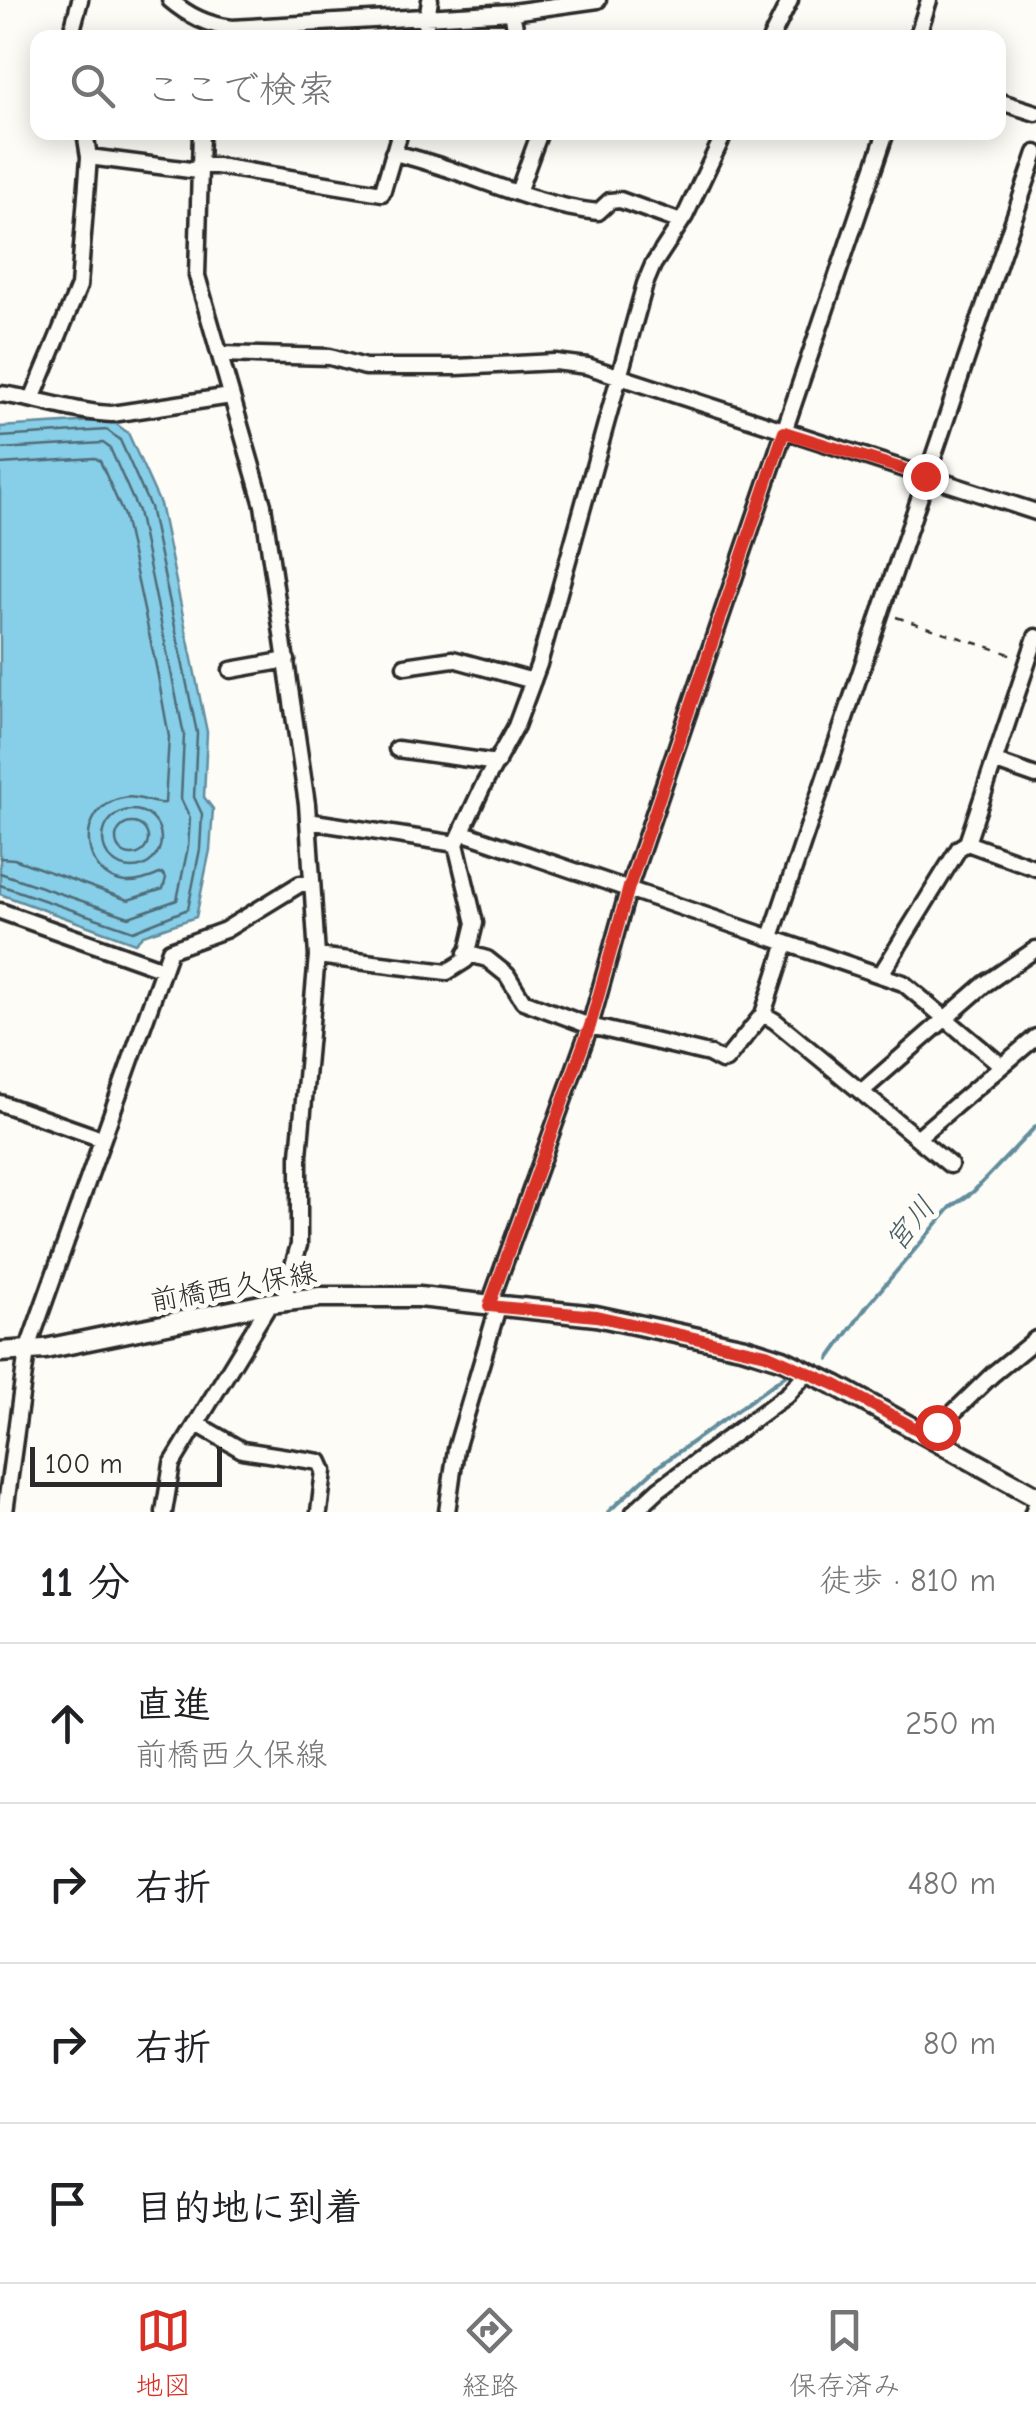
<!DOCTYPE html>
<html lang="ja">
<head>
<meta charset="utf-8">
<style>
	:root { --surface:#fff; --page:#f2f2f2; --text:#202124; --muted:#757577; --line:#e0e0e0; --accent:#d93025 }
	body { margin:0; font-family:"Comic Neue","Klee One",sans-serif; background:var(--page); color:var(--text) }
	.scale { position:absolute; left:30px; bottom:25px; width:192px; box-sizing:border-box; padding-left:10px; border:5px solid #2b2b2b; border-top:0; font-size:28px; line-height:35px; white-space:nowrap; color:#2b2b2b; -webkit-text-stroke:8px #fdfcf7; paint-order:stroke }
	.stop { position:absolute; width:30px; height:30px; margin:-22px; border:8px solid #d93025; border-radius:50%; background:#fff }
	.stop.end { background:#d93025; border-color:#fff; box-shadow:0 2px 10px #0008 }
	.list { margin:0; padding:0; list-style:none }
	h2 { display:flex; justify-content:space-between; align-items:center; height:130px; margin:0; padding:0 40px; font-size:42px }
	h2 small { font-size:32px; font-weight:400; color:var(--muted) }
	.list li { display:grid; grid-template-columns:65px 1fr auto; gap:30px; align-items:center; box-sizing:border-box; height:160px; padding:0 40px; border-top:2px solid var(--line) }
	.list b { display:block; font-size:38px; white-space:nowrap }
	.list p { margin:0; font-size:32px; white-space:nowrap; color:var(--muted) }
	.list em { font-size:32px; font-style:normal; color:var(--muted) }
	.icon { flex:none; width:55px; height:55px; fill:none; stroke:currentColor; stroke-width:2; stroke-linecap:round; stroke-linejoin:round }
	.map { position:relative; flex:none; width:1036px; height:1512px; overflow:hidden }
	.search { position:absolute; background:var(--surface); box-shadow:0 5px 25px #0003; left:30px; right:30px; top:30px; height:110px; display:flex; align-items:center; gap:25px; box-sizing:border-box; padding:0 35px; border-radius:20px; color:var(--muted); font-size:38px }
	.sheet { height:770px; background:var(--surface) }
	nav { display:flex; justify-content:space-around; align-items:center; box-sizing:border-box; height:140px; border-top:2px solid var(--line); background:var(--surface); font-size:28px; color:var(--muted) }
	nav a { display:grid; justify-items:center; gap:5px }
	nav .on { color:var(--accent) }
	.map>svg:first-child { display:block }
</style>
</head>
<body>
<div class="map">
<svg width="1036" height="1512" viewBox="0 0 1036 1512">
	<rect width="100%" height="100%" fill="#fdfcf7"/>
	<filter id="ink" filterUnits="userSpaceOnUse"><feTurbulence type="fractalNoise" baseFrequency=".01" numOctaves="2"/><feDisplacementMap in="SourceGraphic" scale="20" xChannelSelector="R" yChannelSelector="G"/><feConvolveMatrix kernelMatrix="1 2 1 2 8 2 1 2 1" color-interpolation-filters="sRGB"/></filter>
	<g filter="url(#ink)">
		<path fill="#87cee8" stroke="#628d9c" stroke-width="2.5" d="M111,420L128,433L160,504L207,732L204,797L213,809L210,850L196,917L143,935L135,943L0,894V427Z"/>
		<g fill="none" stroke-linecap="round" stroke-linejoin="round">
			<path stroke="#506c77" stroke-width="2.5" d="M0,437L107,430L120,440L150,507L197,733L194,797L202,814L200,849L188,909L133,931L0,885
				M0,449L103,443L110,448L138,511L184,735L181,799L190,818L188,847L177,900L129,917L0,873
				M0,464L95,458L100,461L124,516L157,671L169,737L165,803C148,805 138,791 113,801C75,817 84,877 125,882C138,883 151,878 162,873L166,878L163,889L128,900L14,859L0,858
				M103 839a29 29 0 1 1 58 0a29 29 0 1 1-58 0Z
				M116 839a16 16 0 1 1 32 0a16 16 0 1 1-32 0Z"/>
			<path stroke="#628d9c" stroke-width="4" d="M829,1359L867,1306L951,1207L973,1192L1036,1126
				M608,1512L656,1468L786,1375"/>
			<defs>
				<path id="minor" d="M170,0C189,16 207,25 232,28L512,12L598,0
					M512,12L517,38
					M70,38L80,0
					M424,38L430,0
					M771,38L790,0
					M917,38L929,0
					M998,101L1036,113
					M201,132L197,276L263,505L307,804L317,956L299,1155V1245L286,1290L287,1301
					M393,153C463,168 527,205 598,212L610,201L620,200L681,222
					M89,157L198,171
					M198,166H217L382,193L400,132
					M518,192L540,132
					M220,354L330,357L365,367H457L555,362L587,366L1036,512
					M0,394C38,398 75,413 112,414L231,396
					M33,397L79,286L89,157L85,132
					M405,666L453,659L533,681
					M231,670L287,660
					M397,749L497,763
					M996,762L1036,776
					M308,821L456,844
					M464,833L903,983L1001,1065
					M967,843L1036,868
					M0,911L163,969
					M771,937L1036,153
					M466,953L487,959L507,975L523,1001L590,1026L709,1054L722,1061L726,1060L763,1014L786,943
					M317,956L447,972L466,960L475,923L456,844L483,786L516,726L539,664L645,284L653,265L685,216L725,132
					M881,974L959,848L967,843L1036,637
					M763,1014L775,1021L950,1165
					M861,1092L985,984L1036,949
					M0,1103L102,1139
					M917,1138L1036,1037
					M489,1306L590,1026L629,887L886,132
					M197,1424L242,1450L320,1462L324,1471L319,1512
					M929,1436L993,1374L1036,1339
					M5,1512L27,1351L170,950L225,930L300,884H310
					M164,1512L172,1464L270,1303
					M447,1512L456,1449L498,1307
					M634,1512L659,1489L788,1394L808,1371
					M1033,1512L1036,1505"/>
				<path id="major" d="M0,1352L45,1349L270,1303L320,1297H419L596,1316L745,1348L783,1360L835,1385L1036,1496"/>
			</defs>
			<use href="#minor" stroke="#2b2b2b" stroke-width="21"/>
			<use href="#major" stroke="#2b2b2b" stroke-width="25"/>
			<path stroke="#2b2b2b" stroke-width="2.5" stroke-dasharray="8 8" stroke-linecap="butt" d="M896,617L1016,656"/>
			<use href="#minor" stroke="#fdfcf7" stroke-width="14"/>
			<use href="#major" stroke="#fdfcf7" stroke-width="18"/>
		</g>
	</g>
	<g fill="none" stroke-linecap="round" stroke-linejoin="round" filter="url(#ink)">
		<path stroke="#d93025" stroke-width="12" d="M925,476L784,432L629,887L590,1026L489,1306L596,1316L766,1354L836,1385L929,1436L937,1427"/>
	</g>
	<g text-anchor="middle" stroke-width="10" stroke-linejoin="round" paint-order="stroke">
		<g font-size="28" fill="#2b2b2b" stroke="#fdfcf7">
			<text transform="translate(233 1286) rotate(-10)" y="10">前橋西久保線</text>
		</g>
		<g font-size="30" font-style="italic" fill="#475c64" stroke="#fdfcf7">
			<text transform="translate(910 1224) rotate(-51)" y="10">宮川</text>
		</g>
	</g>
</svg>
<div class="scale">100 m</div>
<div class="stop" style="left:937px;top:1427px"></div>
<div class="stop end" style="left:925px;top:476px"></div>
<div class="search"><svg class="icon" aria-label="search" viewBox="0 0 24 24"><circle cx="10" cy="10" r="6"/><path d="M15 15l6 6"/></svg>ここで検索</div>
</div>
<section class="sheet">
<h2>11 分<small>徒歩 · 810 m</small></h2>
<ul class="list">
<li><svg class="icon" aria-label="ahead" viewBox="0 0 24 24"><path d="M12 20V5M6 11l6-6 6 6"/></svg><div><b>直進</b><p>前橋西久保線</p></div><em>250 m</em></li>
<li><svg class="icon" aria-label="right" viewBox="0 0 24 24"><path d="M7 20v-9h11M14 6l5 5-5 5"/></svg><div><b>右折</b></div><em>480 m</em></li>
<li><svg class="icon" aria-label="right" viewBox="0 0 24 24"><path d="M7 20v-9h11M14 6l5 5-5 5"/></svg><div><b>右折</b></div><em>80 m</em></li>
<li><svg class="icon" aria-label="arrive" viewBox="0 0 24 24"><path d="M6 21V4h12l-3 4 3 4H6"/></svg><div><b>目的地に到着</b></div></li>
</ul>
</section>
<nav>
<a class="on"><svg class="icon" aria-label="map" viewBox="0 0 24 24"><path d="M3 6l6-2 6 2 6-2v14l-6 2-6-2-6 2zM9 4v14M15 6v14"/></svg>地図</a>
<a><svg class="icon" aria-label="directions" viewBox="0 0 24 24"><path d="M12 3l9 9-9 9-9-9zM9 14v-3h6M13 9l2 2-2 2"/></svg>経路</a>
<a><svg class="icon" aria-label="saved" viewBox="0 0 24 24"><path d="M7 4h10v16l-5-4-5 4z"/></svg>保存済み</a>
</nav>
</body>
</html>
